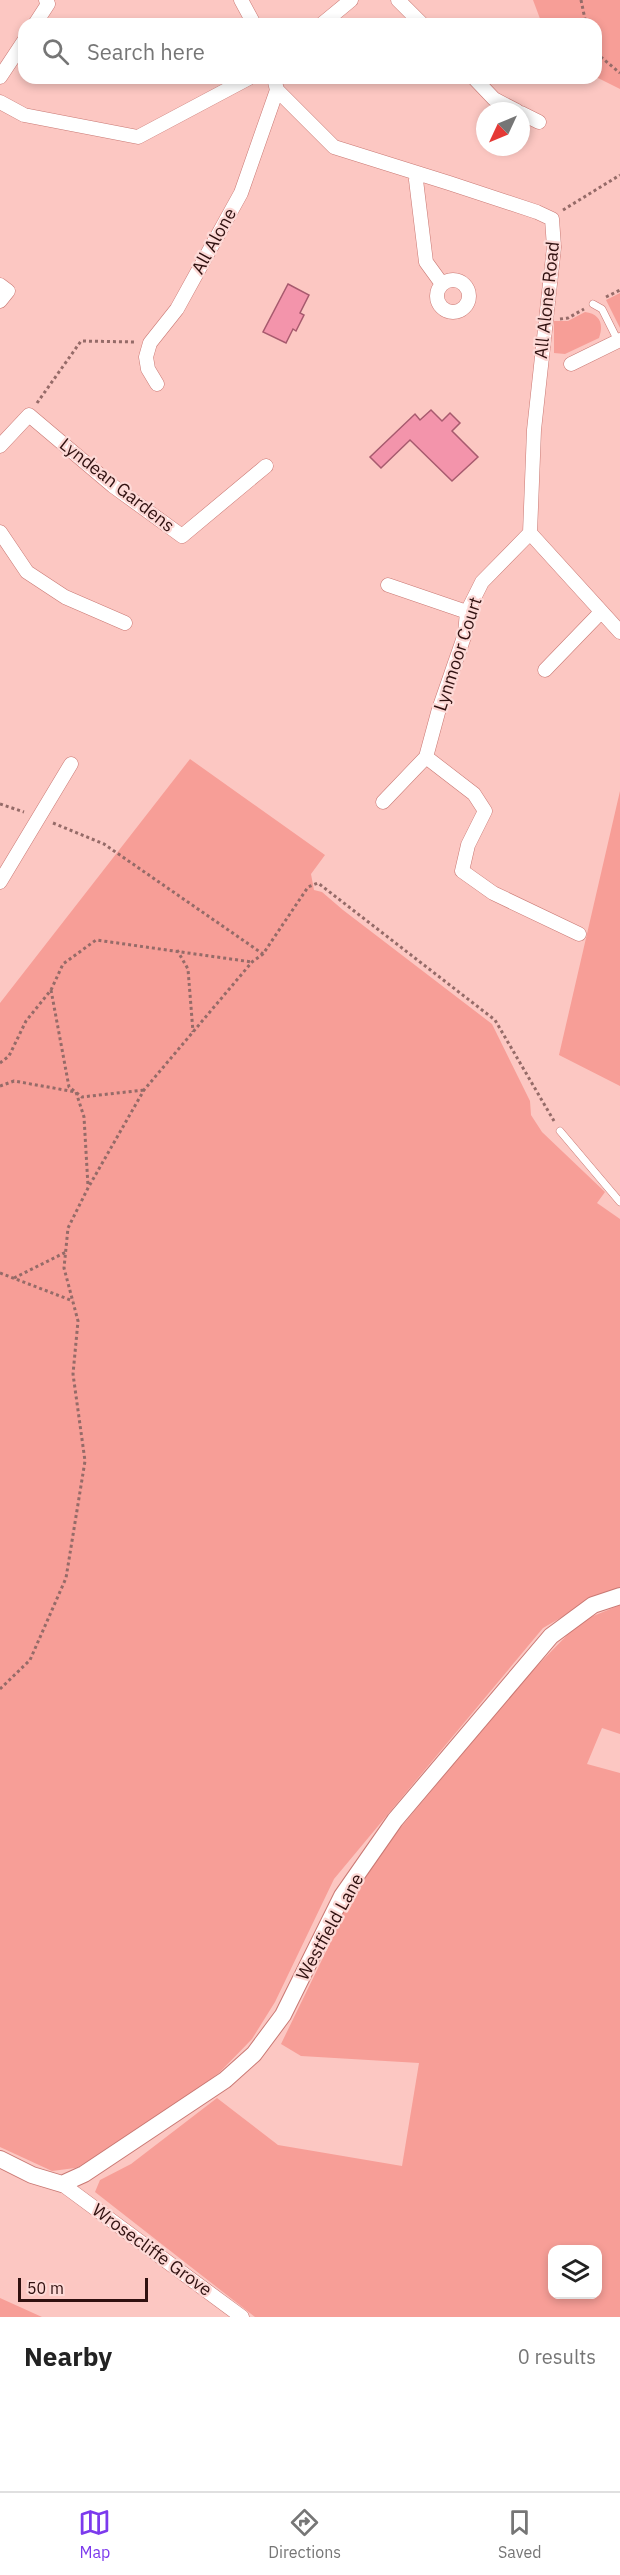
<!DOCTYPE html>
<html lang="en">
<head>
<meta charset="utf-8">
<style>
	:root { --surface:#fff; --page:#f2f2f2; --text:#222; --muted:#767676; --line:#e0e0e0; --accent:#7c3aed }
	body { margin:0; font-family:"IBM Plex Sans",sans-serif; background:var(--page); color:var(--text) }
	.controls { position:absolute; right:18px; bottom:18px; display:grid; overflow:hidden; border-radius:12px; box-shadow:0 3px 9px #0003 }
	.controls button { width:54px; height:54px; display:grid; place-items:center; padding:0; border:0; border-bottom:2px solid var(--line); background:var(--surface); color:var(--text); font:30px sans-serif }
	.compass { position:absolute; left:476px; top:102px; width:54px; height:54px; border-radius:50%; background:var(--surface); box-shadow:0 3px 9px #0003; rotate:226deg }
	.scale { position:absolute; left:18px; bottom:15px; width:130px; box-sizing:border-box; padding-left:6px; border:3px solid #301110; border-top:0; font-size:16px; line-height:21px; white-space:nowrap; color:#301110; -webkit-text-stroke:4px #fdd9d6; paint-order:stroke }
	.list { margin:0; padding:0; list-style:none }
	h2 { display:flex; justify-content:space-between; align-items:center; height:78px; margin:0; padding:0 24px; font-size:26px }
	h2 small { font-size:20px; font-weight:400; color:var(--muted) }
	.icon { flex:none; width:33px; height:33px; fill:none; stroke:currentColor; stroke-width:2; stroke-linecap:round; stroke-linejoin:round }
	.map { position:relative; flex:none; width:620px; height:2317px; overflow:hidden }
	.search { position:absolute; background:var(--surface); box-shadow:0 3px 9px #0003; left:18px; right:18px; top:18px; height:66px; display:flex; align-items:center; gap:15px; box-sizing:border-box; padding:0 21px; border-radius:18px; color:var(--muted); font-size:22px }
	.sheet { height:174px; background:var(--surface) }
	nav { display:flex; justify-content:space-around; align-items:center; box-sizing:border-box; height:84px; border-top:2px solid var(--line); background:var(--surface); font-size:16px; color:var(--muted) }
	nav a { display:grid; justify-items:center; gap:3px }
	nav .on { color:var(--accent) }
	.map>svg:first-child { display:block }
</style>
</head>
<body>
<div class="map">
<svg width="620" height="2317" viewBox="0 0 620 2317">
	<rect width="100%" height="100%" fill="#fcc7c2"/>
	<path fill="#f79e97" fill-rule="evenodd" d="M533,0H620V89L596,77V24H542Z
		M620,293V328L606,300Z
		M585,312C600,314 604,324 599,338L565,354L554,353V321H568Z
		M190,759L325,855L311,874L314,890L322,892L343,910L492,1024L530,1101L531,1115L542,1132L605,1192L597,1203L620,1219V1589L576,1609L543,1628L334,1879L275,2002L252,2039L219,2073L154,2121L97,2159L75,2168L52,2171L0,2147V1003Z
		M620,791V1086L559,1055Z
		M620,1605V1734L602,1728L587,1764L620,1773V2317H255L95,2192L100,2180L131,2164L217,2098L278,2145L402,2166L419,2063L301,2056L281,2044L336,1931L335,1922L391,1839L530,1673L581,1621ZM552,2250H598V2294H552Z
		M0,2298L42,2317H0Z"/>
	<path fill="#f394ab" stroke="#a75a6e" stroke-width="1.5" d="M288,284L309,295L300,313L304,315L296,331L293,329L286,343L263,332Z
		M431,410L442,421L450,413L460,423L452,431L478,457L452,481L410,440L381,468L370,457L415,414L420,420Z"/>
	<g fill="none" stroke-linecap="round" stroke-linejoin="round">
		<defs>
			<path id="service" d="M593,304L602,309L618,341
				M560,1131L620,1202"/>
			<path id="minor" d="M241,0L254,24
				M398,0L422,24
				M35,24L48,4L46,0
				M322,24L351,0
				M0,77L24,41
				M274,78L277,90L334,147L449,183L537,212L552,219L554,247L534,430L530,533L620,632
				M474,78L494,99L517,111
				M0,102L24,115L138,137L249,78
				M521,113L539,122
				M418,174L416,180L426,262L442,284
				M437 296a16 16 0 1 1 32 0a16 16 0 1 1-32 0Z
				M0,285L8,291L0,301
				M571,364L620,340
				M157,384L148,369L146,357L150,343L177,309L241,193L277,90
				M0,446L29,415L113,486L182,536L266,466
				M0,532L27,572L65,597L125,623
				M530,533L482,582L467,612L465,634L439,709L426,757L474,794L485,811L468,845L462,871L493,893L579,934
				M388,585L467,612
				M545,670L601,612
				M383,802L426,757
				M0,882L71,764
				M62,2184L242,2317"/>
			<path id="tertiary" d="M0,2159L32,2175L62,2184L84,2174L225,2080L254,2054L283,2015L342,1896L395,1820L551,1636L593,1605L620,1596"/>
		</defs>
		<use href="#service" stroke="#c97873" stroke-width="8"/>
		<use href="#minor" stroke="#c97873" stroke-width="15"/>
		<use href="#tertiary" stroke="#c97873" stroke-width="18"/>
		<path stroke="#956b68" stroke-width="3" stroke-dasharray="3 3" stroke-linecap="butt" d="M581,0L586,24
			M596,53L620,73
			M563,210L620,175
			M606,297L620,290
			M560,319L568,318L584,309
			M37,403L81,341L136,342
			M0,804L24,812
			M53,823L104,844L263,954L308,887L318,883L495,1020L554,1121
			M177,950L188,969L193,1032
			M51,990L69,1087L82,1097L144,1090
			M0,1063L9,1056L26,1021L51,990L63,964L96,940L252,962
			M0,1086L14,1081L76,1092L84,1117L88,1186
			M0,1273L73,1301
			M14,1278L66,1252
			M0,1689L30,1660L66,1578L85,1461L73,1374L78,1321L64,1268L68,1228L88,1188L144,1090L252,962L263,954"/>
		<use href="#service" stroke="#fff" stroke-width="7"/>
		<use href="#minor" stroke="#fff" stroke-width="14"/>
		<use href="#tertiary" stroke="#fff" stroke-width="16"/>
	</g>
	<g text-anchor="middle" stroke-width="4.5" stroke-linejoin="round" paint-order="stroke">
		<g font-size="18" fill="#301110" stroke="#fdd9d6">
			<text transform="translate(214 241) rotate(-61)" y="6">All Alone</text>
			<text transform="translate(547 300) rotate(-84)" y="6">All Alone Road</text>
			<text transform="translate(117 485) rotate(38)" y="6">Lyndean Gardens</text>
			<text transform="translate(458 654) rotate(-72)" y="6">Lynmoor Court</text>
			<text transform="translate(330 1927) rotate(-61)" y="6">Westfield Lane</text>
			<text transform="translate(152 2250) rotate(36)" y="6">Wrosecliffe Grove</text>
		</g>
	</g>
</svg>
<div class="controls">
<button><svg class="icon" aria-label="layers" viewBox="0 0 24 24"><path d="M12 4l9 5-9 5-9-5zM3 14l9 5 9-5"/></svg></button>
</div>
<svg class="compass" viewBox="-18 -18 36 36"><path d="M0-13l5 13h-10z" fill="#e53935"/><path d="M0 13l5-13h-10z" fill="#767676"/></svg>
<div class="scale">50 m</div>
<div class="search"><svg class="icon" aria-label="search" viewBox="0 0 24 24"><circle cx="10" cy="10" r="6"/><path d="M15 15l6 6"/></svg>Search here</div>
</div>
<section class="sheet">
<h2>Nearby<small>0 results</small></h2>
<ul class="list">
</ul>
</section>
<nav>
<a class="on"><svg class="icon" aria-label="map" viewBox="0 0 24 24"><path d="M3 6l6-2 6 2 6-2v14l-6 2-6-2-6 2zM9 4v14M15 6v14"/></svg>Map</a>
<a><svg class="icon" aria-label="directions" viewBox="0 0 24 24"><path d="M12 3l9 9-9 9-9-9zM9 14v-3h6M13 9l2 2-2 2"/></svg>Directions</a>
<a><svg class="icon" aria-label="saved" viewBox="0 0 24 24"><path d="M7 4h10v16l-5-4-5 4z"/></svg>Saved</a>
</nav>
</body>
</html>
